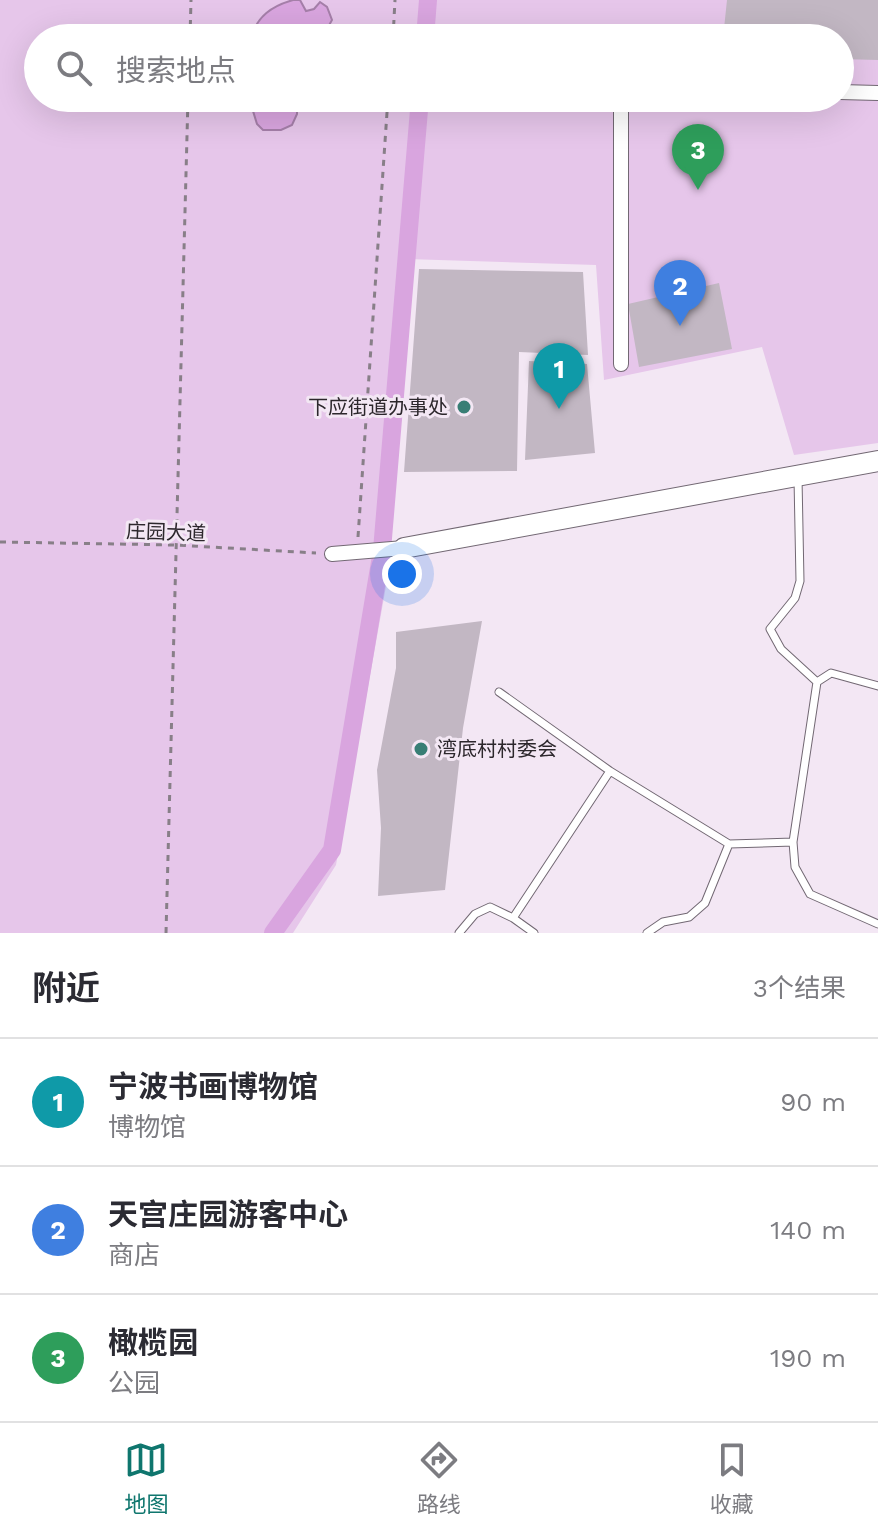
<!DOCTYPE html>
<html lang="zh">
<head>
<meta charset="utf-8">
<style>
	:root { --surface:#fff; --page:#f7f7f7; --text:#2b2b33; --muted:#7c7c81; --line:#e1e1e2; --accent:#0f766e }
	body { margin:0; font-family:"Work Sans","Noto Sans SC",sans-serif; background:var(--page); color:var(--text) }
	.you { position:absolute; left:402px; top:574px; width:28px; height:28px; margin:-20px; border:6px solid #fff; border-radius:50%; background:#1a73e8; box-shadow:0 0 0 12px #1a73e833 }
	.badge { display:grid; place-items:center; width:52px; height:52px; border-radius:50%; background:var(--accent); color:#fff; font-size:26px; font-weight:700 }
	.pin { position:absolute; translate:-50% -66px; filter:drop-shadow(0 2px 4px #0008) }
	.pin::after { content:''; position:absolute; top:42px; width:28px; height:24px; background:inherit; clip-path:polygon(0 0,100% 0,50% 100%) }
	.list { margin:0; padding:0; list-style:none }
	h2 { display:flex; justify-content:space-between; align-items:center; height:104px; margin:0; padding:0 32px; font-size:34px }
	h2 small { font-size:26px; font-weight:400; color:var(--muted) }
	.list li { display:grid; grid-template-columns:52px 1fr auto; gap:24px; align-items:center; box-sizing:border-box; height:128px; padding:0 32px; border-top:2px solid var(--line) }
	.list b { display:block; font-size:30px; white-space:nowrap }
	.list p { margin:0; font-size:26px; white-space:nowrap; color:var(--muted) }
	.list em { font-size:26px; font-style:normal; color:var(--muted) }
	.icon { flex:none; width:44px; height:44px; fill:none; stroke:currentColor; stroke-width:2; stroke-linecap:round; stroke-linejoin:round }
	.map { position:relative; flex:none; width:878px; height:933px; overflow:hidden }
	.search { position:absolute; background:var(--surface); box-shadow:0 8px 32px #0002; left:24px; right:24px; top:24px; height:88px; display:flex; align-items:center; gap:20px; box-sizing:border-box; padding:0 28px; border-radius:44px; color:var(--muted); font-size:30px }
	.sheet { height:488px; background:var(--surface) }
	nav { display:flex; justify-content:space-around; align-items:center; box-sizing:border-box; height:112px; border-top:2px solid var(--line); background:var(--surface); font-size:22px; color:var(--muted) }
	nav a { display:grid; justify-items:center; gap:4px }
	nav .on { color:var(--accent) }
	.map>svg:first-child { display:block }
</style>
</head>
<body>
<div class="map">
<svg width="878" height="933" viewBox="0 0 878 933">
	<rect width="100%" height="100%" fill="#f3e7f4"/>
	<path fill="#e6c6ea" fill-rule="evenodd" d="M0,0H878V443L794,455L762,347L604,380L596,265L407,259L390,564L336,865L293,933H0ZM38,38H840V98H38Z"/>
	<path fill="#d9a5df" stroke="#a57fa9" stroke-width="2" d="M293,0H300L306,11L314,9L320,2L327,7L332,20L322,38H251C257,16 272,6 293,0Z
		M249,98H297V114L292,125L281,130H263L257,124Z"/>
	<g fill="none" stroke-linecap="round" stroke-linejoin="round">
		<path stroke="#d9a5df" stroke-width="18" d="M425,38L428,0
			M273,933L332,850L382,550L420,98"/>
	</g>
	<path fill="#c2b7c3" d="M727,0H878V60L840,59V38H723Z
		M419,269L583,272L588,355L519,352L517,471L404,472Z
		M719,283L732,349L639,367L628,304Z
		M529,361L587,364L595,453L525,460Z
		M482,621L463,728L445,890L378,896L381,828L377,770L396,668V632Z"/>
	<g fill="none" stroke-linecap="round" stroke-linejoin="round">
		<defs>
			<path id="service" d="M798,478L800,581L795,598L770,629L781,649L817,682L831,673L878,686
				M817,682L793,842L795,867L810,894L878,924
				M499,692L610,771L729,844
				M513,918L534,933
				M459,933L475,914L490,907L513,918L610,771
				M647,933L663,922L689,917L705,903L729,844L793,842"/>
			<path id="minor" d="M840,92L878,93
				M621,364V98
				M332,554L404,548"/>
			<path id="secondary" d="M404,548L878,461"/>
		</defs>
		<use href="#service" stroke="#726873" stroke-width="9"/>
		<use href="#minor" stroke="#726873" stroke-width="16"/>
		<use href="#secondary" stroke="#726873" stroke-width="22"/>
		<path stroke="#887f88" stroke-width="3" stroke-dasharray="6 6" stroke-linecap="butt" d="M190,38L191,0
			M393,38L395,0
			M358,537L388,98
			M0,542L175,545L316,553
			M166,933L188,98"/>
		<use href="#service" stroke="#fff" stroke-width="7"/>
		<use href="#minor" stroke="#fff" stroke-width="14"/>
		<use href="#secondary" stroke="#fff" stroke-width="20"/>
	</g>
	<g fill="#387e75" stroke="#f3e7f4" stroke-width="3">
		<circle cx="464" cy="407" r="8"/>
		<circle cx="421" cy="749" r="8"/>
	</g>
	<g text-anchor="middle" stroke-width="6" stroke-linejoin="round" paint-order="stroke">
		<g font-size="20" fill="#2c272c" stroke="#f3e7f4" text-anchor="end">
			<text x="448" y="414">下应街道办事处</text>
			<text x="437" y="756" text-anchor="start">湾底村村委会</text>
		</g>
		<g font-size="20" fill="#2c272c" stroke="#f3e7f4">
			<text transform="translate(166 532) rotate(2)" y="7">庄园大道</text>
		</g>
	</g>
</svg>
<div class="you"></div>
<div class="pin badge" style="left:559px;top:409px;background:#0f9aa8">1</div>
<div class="pin badge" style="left:680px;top:326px;background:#3f7fe0">2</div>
<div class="pin badge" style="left:698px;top:190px;background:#2e9e5b">3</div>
<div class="search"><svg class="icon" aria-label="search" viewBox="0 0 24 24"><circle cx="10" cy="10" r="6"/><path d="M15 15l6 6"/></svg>搜索地点</div>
</div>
<section class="sheet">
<h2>附近<small>3个结果</small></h2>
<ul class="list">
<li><span class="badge" style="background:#0f9aa8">1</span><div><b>宁波书画博物馆</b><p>博物馆</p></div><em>90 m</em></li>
<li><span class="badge" style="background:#3f7fe0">2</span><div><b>天宫庄园游客中心</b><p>商店</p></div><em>140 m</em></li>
<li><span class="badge" style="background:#2e9e5b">3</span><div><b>橄榄园</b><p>公园</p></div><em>190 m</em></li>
</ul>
</section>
<nav>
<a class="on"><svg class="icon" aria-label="map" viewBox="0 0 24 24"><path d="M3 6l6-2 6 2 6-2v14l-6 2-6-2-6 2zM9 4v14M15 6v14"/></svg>地图</a>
<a><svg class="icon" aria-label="directions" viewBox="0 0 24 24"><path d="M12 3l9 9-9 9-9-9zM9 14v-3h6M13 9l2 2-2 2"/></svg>路线</a>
<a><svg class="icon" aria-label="saved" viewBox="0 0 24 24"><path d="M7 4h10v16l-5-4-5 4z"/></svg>收藏</a>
</nav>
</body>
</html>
